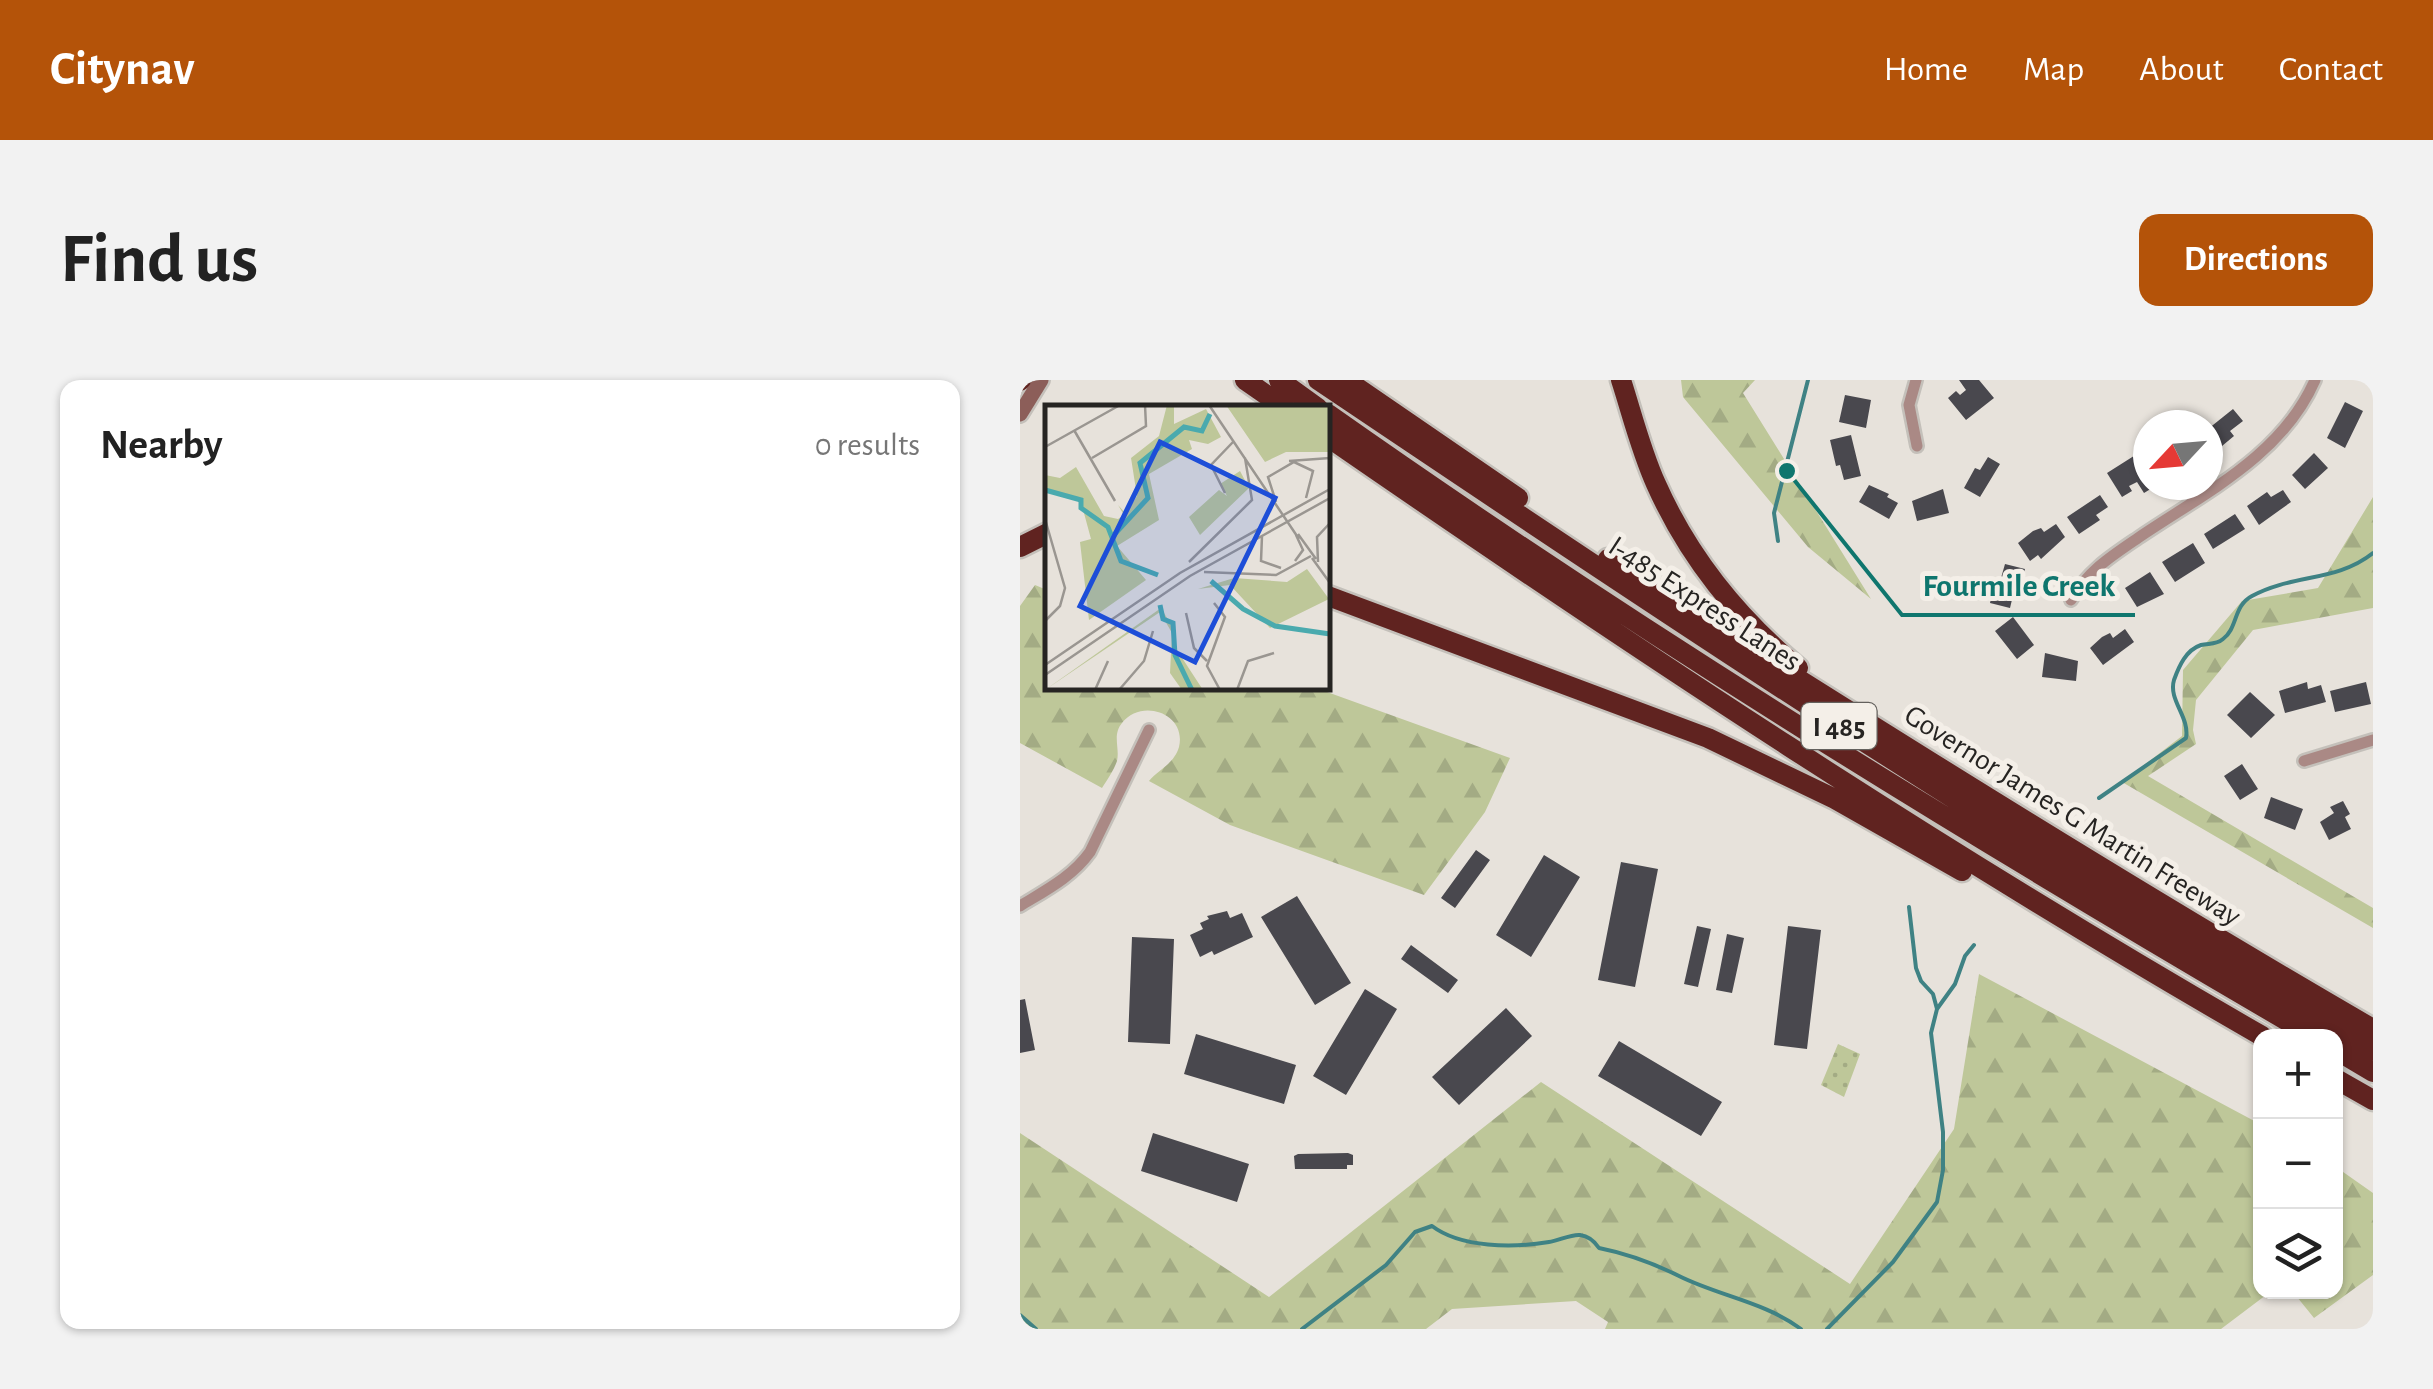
<!DOCTYPE html>
<html lang="en">
<head>
<meta charset="utf-8">
<style>
	:root { --surface:#fff; --page:#f2f2f2; --text:#222; --muted:#767676; --line:#e0e0e0; --accent:#b45309 }
	body { margin:0; font-family:"Alegreya Sans",sans-serif; background:var(--page); color:var(--text) }
	.controls { position:absolute; right:30px; bottom:30px; display:grid; overflow:hidden; border-radius:20px; box-shadow:0 2px 8px #0004 }
	.controls button { width:90px; height:90px; display:grid; place-items:center; padding:0; border:0; border-bottom:2px solid var(--line); background:var(--surface); color:var(--text); font:50px sans-serif }
	.compass { position:absolute; left:1113px; top:30px; width:90px; height:90px; border-radius:50%; background:var(--surface); box-shadow:0 2px 8px #0004; rotate:244deg }
	.list { margin:0; padding:0; list-style:none }
	h2 { display:flex; justify-content:space-between; align-items:center; height:130px; margin:0; padding:0 40px; font-size:42px }
	h2 small { font-size:32px; font-weight:400; color:var(--muted) }
	.icon { flex:none; width:55px; height:55px; fill:none; stroke:currentColor; stroke-width:2; stroke-linecap:round; stroke-linejoin:round }
	.map { position:relative; flex:none; width:1353px; height:949px; overflow:hidden; border-radius:20px }
	header { display:flex; align-items:center; gap:60px; box-sizing:border-box; height:140px; padding:0 50px; background:var(--accent); color:#fff }
	header strong { font-size:48px }
	nav { display:flex; gap:55px; margin-inline-start:auto; font-size:35px }
	.intro { display:flex; align-items:center; justify-content:space-between; box-sizing:border-box; height:240px; padding:0 60px }
	h1 { margin:0; font-size:70px }
	.button { padding:25px 45px; border-radius:20px; background:var(--accent); color:#fff; font-size:35px; font-weight:700 }
	main { display:flex; gap:60px; padding:0 60px }
	aside { flex:1; background:var(--surface); border-radius:20px; box-shadow:0 2px 8px #0004 }
	.map>svg:first-child { display:block }
</style>
</head>
<body>
<header>
<strong>Citynav</strong>
<nav><a>Home</a><a>Map</a><a>About</a><a>Contact</a></nav>
</header>
<div class="intro"><h1>Find us</h1><a class="button">Directions</a></div>
<main>
<aside>
<h2>Nearby<small>0 results</small></h2>
<ul class="list">
</ul>
</aside>
<div class="map">
<svg width="1353" height="949" viewBox="0 0 1353 949">
	<defs>
		<pattern id="forest-firs" width="22" height="20" patternUnits="userSpaceOnUse" patternTransform="scale(2.5)"><rect width="22" height="20" fill="#bec799"/><path d="M5 1l3.5 6h-7zM16 11l3.5 6h-7z" fill="#a3ab84"/></pattern>
		<pattern id="park-dots" width="8" height="8" patternUnits="userSpaceOnUse" patternTransform="scale(2.5)"><rect width="8" height="8" fill="#bec799"/><path d="M2 2h.1M6 6h.1" fill="none" stroke="#a3ab84" stroke-width="1.8" stroke-linecap="round"/></pattern>
	</defs>
	<rect width="100%" height="100%" fill="#e7e2db"/>
	<path fill="url(#forest-firs)" d="M661,0H735L723,13L851,219L788,167L663,17Z
		M1353,117V228L1233,250L1176,320L1173,350L1176,364L1128,396L1353,528V548L1102,402L1162,356L1163,290L1222,221L1298,208Z
		M15,205L27,210L28,308H296L490,378L465,432L404,515L210,445L129,401C139,389 154,384 159,367C167,333 121,318 102,343C92,355 100,368 97,381C94,390 87,400 82,408L0,363V226Z
		M959,594L1240,744V912H1250L1201,949H585L588,942L556,921L432,929L406,949H0V753L249,917L521,702L830,904L934,749Z
		M1316,787L1353,813V895L1294,938L1273,912H1316Z"/>
	<path fill="url(#park-dots)" d="M818,664L840,674L824,717L801,705Z"/>
	<g fill="none" stroke-linecap="round" stroke-linejoin="round">
		<path stroke="#3f8284" stroke-width="4" d="M758,161L754,133L788,0
			M1079,418L1166,358C1170,337 1148,320 1154,300C1159,286 1166,270 1181,265C1189,263 1196,265 1203,259C1218,248 1213,226 1232,216C1272,194 1317,202 1353,173
			M917,629L935,604L945,576L954,565
			M0,935L16,949
			M282,949L366,885L395,852L412,846C441,868 493,868 529,862C538,861 551,854 560,855C568,856 575,862 579,868C609,874 633,883 659,896C699,916 745,922 781,949
			M807,949L873,882L917,822L923,790V752L911,653L917,629L913,614L901,601L896,588L889,527"/>
	</g>
	<path fill="#49484e" d="M939,0H959L974,18L946,40L928,18L936,11L940,15L946,10Z
		M825,15L851,20L846,48L819,42Z
		M1325,22L1343,31L1325,68L1307,58Z
		M1213,29L1223,41L1210,51L1214,56L1196,71L1188,61V49Z
		M831,55L841,96L824,100L820,85L816,86L810,60Z
		M1294,73L1308,88L1285,109L1272,95Z
		M1117,74L1128,92V105H1137L1124,113L1117,102L1109,106L1112,111L1102,117L1087,93Z
		M968,77L980,84L960,117L944,108L955,88L960,90Z
		M849,105L869,114L867,117L878,123L869,139L839,122Z
		M923,109L929,133L897,141L892,121Z
		M1263,110L1271,122L1239,145L1227,126L1247,112L1251,117Z
		M1080,115L1088,127L1076,135L1080,140L1059,154L1047,137Z
		M1215,134L1225,149L1193,169L1184,154Z
		M1036,144L1045,157L1021,179L1018,175L1010,181L998,163L1013,151L1021,148L1024,152Z
		M1173,163L1185,183L1155,202L1142,182Z
		M985,184L1005,189L1001,203H996L990,228L970,223L976,197L981,198Z
		M1130,192L1144,214L1117,227L1105,208Z
		M993,237L1014,265L997,279L975,251Z
		M1105,249L1114,262L1083,285L1070,268L1082,257L1090,253L1093,258Z
		M1025,273L1058,281L1056,301L1022,297Z
		M1287,302L1288,309L1301,305L1306,322L1265,333L1259,311Z
		M1346,302L1351,324L1315,332L1310,311Z
		M1230,312L1255,335L1231,358L1207,335Z
		M1222,384L1238,409L1220,420L1204,396Z
		M1251,417L1283,429L1275,450L1244,438Z
		M1323,421L1330,434L1325,437L1331,449L1309,460L1300,442L1314,433L1310,427Z
		M456,470L470,480L435,528L421,518Z
		M524,475L560,497L511,577L476,555Z
		M601,482L638,489L615,607L578,600Z
		M277,516L331,603L295,625L241,537Z
		M207,531L210,538L222,533L233,557L194,575L192,571L180,577L170,555L183,549L180,543L189,539L187,536Z
		M677,546L691,549L678,607L664,604Z
		M768,546L801,550L787,669L754,665Z
		M707,554L724,558L712,613L696,610Z
		M112,557L154,559L150,664L108,662Z
		M391,565L438,600L428,613L381,579Z
		M345,609L377,629L326,715L293,696Z
		M5,619L15,670L0,673V620Z
		M486,628L512,656L439,725L412,697Z
		M176,654L276,685L264,724L164,694Z
		M599,661L702,722L681,756L578,696Z
		M133,753L229,784L217,822L121,791Z
		M328,773L333,775V785H327V789H275L274,776L278,774Z"/>
	<g fill="none" stroke-linecap="round" stroke-linejoin="round">
		<defs>
			<path id="minor" d="M896,0L889,25L897,66
				M1051,220C1068,191 1090,177 1118,158C1184,113 1262,76 1295,0
				M1284,381L1353,360
				M0,526C26,510 52,497 70,472L129,350"/>
			<path id="secondary" d="M0,34L21,0"/>
			<path id="motorway" d="M225,0L265,28
				M259,0L298,28
				M298,0C644,233 990,465 1353,670
				M326,0L498,118
				M601,0C612,34 621,71 636,104C668,176 718,238 778,288
				M0,1L1,0
				M308,34C626,258 957,460 1293,656
				M308,57C612,267 921,472 1242,656
				M0,167L28,153
				M588,179C841,339 1094,499 1353,649
				M308,216L688,358L815,419L942,491
				M1316,670L1353,692
				M1316,699L1353,720"/>
		</defs>
		<use href="#minor" stroke="#c4c0ba" stroke-width="16"/>
		<use href="#secondary" stroke="#c4c0ba" stroke-width="20"/>
		<use href="#motorway" stroke="#c4c0ba" stroke-width="25"/>
		<use href="#minor" stroke="#aa8985" stroke-width="11"/>
		<use href="#secondary" stroke="#8c5e59" stroke-width="15"/>
		<use href="#motorway" stroke="#602320" stroke-width="20"/>
	</g>
	<g text-anchor="middle" stroke-width="10" stroke-linejoin="round" paint-order="stroke">
		<rect fill="#f4efe8" stroke="#64615d" stroke-width="2.5" x="781.5" y="323" width="75" height="46" rx="8"/>
		<g font-size="28" font-weight="bold" fill="#262422">
			<text x="819" y="356">I 485</text>
		</g>
		<g font-size="30" fill="#262422" stroke="#f4efe8">
			<text transform="translate(685 223) rotate(33)" y="10">I-485 Express Lanes</text>
			<text transform="translate(1053 435) rotate(32)" y="10">Governor James G Martin Freeway</text>
		</g>
	</g>
	<g transform="translate(25 25)">
		<rect width="285" height="285" fill="#e7e2db"/>
		<path d="M122,0H129V19L161,4L176,32L163,39L144,35L147,44L104,69L114,115L72,141L101,175L44,215L35,137L46,134L36,97L0,86V70L15,73L31,62L59,111L73,114L79,110L73,100L81,109L92,91L86,53L114,31ZM181,0H285V47H241L220,57ZM195,66L204,83L155,130L144,112L174,85L182,91L175,79ZM262,164L284,194L225,223L185,180L153,184L189,173L242,177ZM116,203L131,228L128,239L158,285H137L125,268L127,228L115,207L0,285Z" fill="#bec799"/>
		<path fill="none" stroke="#4aaaae" stroke-width="5" d="M0,85L36,95V103L63,122L76,156L113,170M67,132L103,93L95,58L139,22L157,26L165,9M166,176L198,204L230,221L285,229M115,200L118,214L128,218L130,250L147,285"/>
		<path fill="none" stroke="#9a9691" stroke-width="2.5" d="M164,0L254,134M29,25L70,96M0,42L75,0M47,53L101,21L100,0M244,56L285,53M180,88L166,60L188,37M231,97L223,72L249,57L268,66L261,93M0,114L20,183L15,201L0,216M253,129L271,154M217,131L216,156L236,163M267,153L285,178M250,156L258,145L251,130M144,157L207,95L200,53M273,157L272,132L285,118M159,167L231,170L266,151M169,198L180,212L162,261L175,285M141,208L149,243L162,256M0,260L135,168L285,84M0,270L145,171L285,93M50,285L63,256M74,285L99,256L108,226M192,285L203,256L229,248"/>
		<path fill="#1d4ed8" fill-opacity="0.15" stroke="#1d4ed8" stroke-width="5" d="M115,37L230,93L150,257L35,201Z"/>
		<rect width="285" height="285" fill="none" stroke="#262422" stroke-width="5"/>
	</g>
	<path fill="none" stroke="#0f766e" stroke-width="4" d="M767 91L882 235H1115"/>
	<circle fill="#0f766e" stroke="#f4efe8" stroke-width="4" cx="767" cy="91" r="10"/>
	<g font-size="32" text-anchor="middle" font-weight="bold" fill="#0f766e" stroke="#f4efe8" stroke-width="10" stroke-linejoin="round" paint-order="stroke">
		<text x="999" y="216">Fourmile Creek</text>
	</g>
</svg>
<div class="controls">
<button>+</button>
<button>−</button>
<button><svg class="icon" aria-label="layers" viewBox="0 0 24 24"><path d="M12 4l9 5-9 5-9-5zM3 14l9 5 9-5"/></svg></button>
</div>
<svg class="compass" viewBox="-18 -18 36 36"><path d="M0-13l5 13h-10z" fill="#e53935"/><path d="M0 13l5-13h-10z" fill="#767676"/></svg>
</div>
</main>
</body>
</html>
